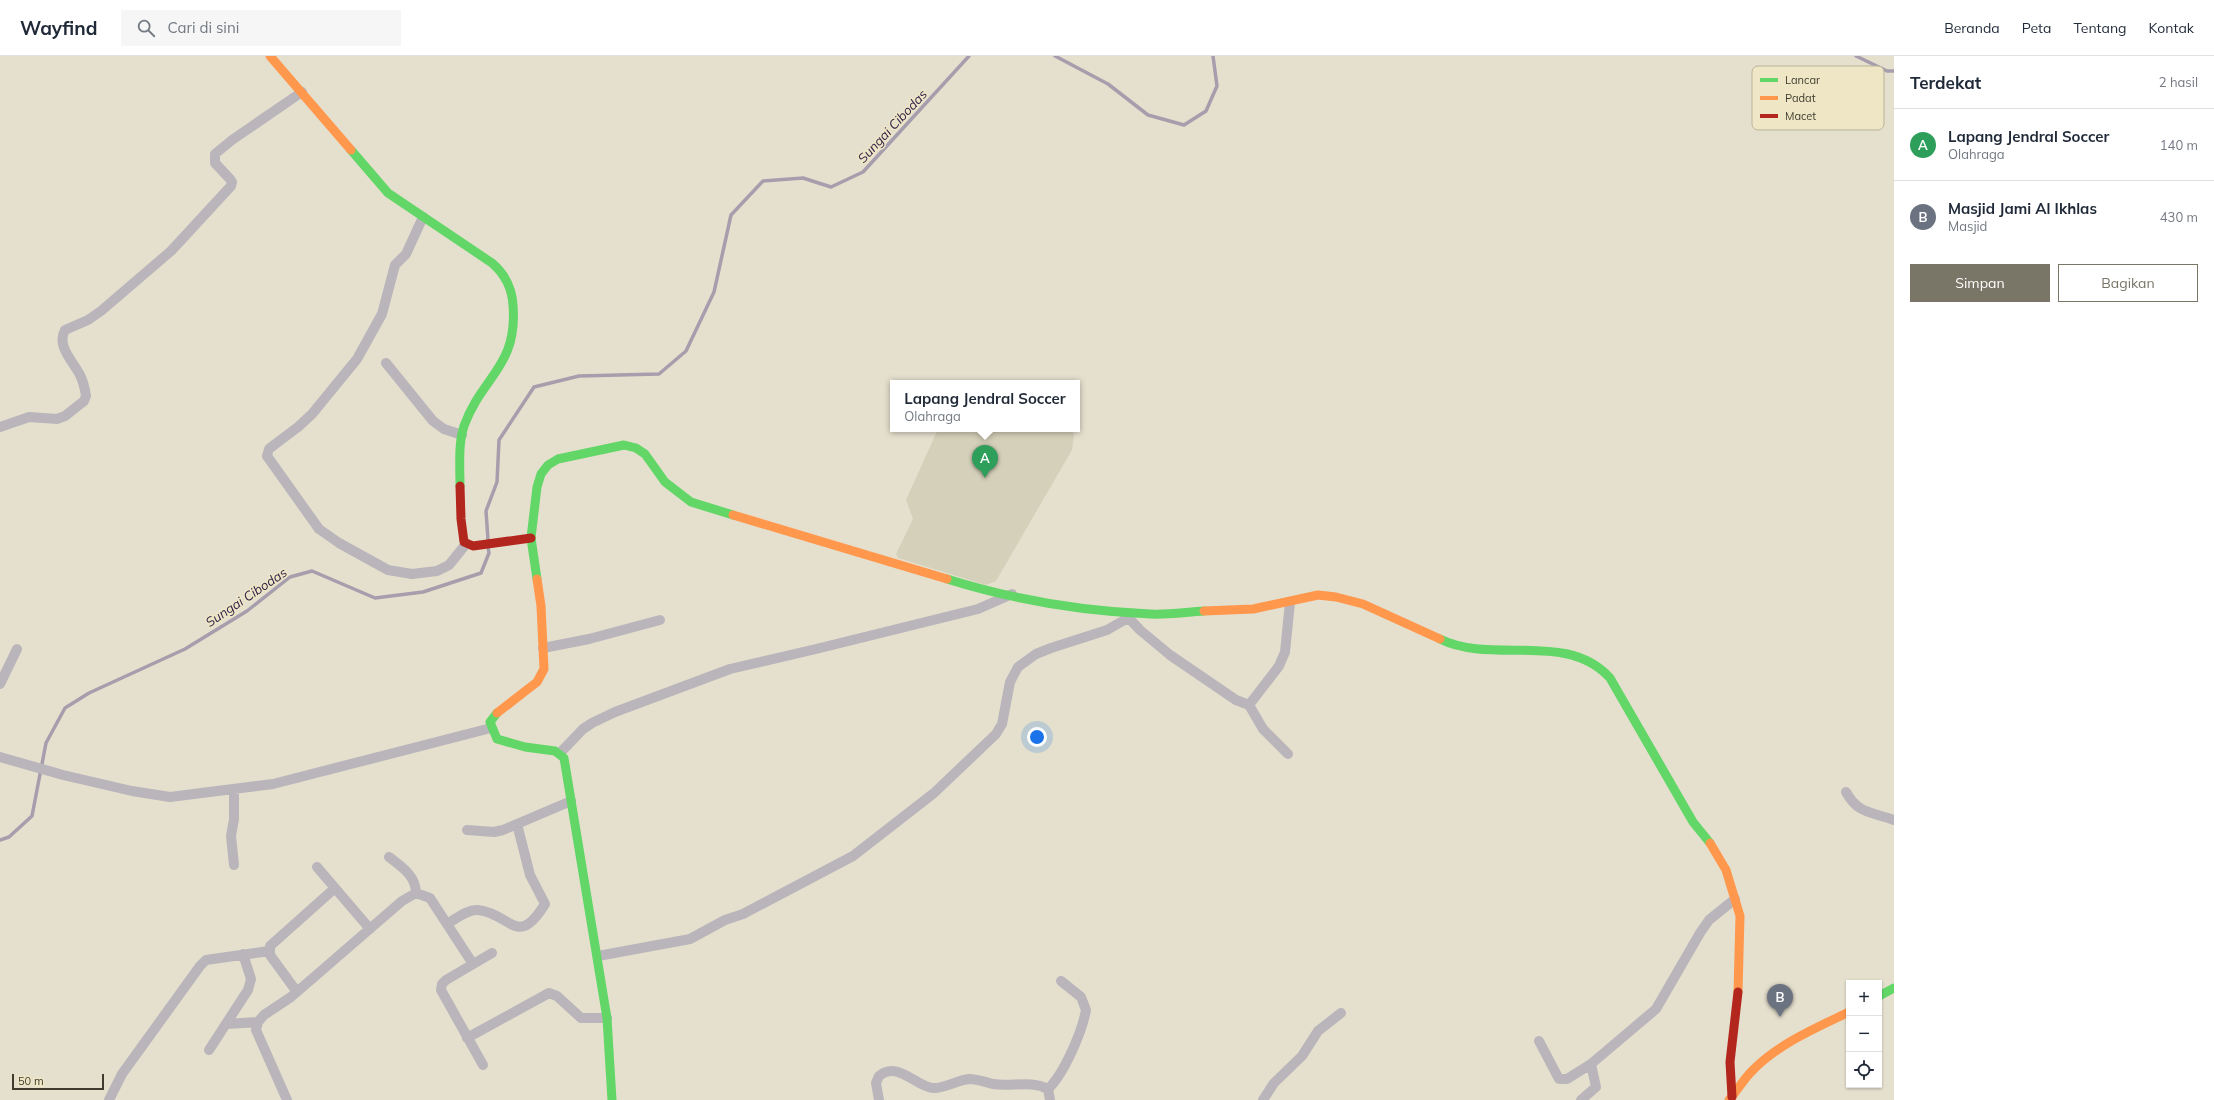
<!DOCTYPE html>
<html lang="id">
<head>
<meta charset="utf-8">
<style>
	:root { --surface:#fff; --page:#f6f6f7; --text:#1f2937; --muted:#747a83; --line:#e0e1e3; --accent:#797567 }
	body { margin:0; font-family:Mulish,sans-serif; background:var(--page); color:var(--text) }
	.controls { position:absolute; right:12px; bottom:12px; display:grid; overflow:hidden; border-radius:0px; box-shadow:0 1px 3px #0004 }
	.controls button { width:36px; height:36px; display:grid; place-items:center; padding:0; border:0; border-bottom:1px solid var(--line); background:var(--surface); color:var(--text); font:20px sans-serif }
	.scale { position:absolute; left:12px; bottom:10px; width:92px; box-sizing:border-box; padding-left:4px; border:2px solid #3f3c2f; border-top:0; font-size:11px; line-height:14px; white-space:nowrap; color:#3f3c2f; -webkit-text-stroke:3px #eee6c5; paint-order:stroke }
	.you { position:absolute; left:1037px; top:681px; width:14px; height:14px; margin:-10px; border:3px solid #fff; border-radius:50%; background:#1a73e8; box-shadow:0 0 0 6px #1a73e833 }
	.badge { display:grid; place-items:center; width:26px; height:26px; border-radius:50%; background:var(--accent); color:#fff; font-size:13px; font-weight:700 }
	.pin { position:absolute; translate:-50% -33px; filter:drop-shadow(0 1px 2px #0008) }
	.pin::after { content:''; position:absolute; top:21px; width:14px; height:12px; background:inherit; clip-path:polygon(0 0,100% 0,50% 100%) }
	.popup { position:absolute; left:890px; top:324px; width:190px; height:52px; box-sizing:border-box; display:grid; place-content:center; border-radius:0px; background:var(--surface); filter:drop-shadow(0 1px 3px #0005); font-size:13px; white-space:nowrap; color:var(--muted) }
	.popup b { font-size:15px; color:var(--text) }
	.popup::after { content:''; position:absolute; left:50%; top:100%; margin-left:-8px; border:8px solid transparent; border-top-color:var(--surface) }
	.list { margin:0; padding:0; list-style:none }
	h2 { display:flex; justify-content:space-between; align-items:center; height:52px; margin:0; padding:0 16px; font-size:17px }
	h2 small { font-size:13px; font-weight:400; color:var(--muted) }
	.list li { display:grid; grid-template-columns:26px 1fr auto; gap:12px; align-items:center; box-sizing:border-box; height:72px; padding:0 16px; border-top:1px solid var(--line) }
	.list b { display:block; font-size:15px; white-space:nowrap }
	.list p { margin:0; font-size:13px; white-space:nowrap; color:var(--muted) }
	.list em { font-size:13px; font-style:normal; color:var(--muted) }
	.actions { display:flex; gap:8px; padding:12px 16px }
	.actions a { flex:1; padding:9px 0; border:1px solid var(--accent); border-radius:0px; text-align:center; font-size:14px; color:var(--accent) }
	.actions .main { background:var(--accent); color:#fff }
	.icon { flex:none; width:22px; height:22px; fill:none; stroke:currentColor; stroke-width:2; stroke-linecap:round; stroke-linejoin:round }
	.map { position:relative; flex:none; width:1894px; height:1044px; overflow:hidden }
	header { display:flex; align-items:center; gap:24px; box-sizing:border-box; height:56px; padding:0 20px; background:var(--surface); border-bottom:1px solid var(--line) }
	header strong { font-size:19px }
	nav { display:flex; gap:22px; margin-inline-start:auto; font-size:14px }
	.search { width:280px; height:36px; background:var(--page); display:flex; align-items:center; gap:10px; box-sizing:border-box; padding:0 14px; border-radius:0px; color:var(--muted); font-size:15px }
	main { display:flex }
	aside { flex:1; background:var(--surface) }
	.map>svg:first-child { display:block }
</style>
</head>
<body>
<header>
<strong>Wayfind</strong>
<div class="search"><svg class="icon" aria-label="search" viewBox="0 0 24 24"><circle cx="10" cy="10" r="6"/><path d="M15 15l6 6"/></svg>Cari di sini</div>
<nav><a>Beranda</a><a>Peta</a><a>Tentang</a><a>Kontak</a></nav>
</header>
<main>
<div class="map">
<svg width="1894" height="1044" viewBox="0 0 1894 1044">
	<rect width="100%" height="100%" fill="#e5e0ce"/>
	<path fill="#d5d0b9" d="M938,373L1072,374L1074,380L1072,394L996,525L986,529L898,502L896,498L913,463L906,444Z"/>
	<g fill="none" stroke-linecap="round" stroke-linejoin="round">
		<path stroke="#a69eac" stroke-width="3.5" d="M1055,0L1108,28L1148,59L1184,69L1206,55L1217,30L1213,0
			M1856,0L1887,15H1894
			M488,484L486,455L497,426L499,384L534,331L579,320L659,318L686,295L714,236L731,159L763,125L803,122L831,131L863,116L969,0
			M0,784L9,781L32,760L46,687L65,652L89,637L185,593L247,555L290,521L312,515L375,542L423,536L481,517L489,497L488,491"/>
		<path stroke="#b9b5bb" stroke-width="10" d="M423,161L406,198L395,209L382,258L357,303L312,358L298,371L274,389L269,393L267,400L319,473L339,487L388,514L412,518L437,515L449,509L466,488
			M386,307L433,365L444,373L462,379
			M0,371L29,361L57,363L65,360L84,345L86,340C85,333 83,325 80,319C73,305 56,290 65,274L88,264L101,255L171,195L231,130L232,126L230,123L215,107V98L232,84L302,36
			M1124,557L1140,574L1170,599L1236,644L1249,649L1263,673L1288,698
			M543,592L589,583L660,564
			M0,628L17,593
			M1249,649L1279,610L1285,596L1290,546
			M560,697L583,673L592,667L615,656L730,613L816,593L978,553L1012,538
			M0,701L63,719L132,735L170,741L273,728L491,672
			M234,733V763L231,780L234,809
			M1846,736C1858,758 1872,756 1894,764
			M467,774L494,776L503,774L571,745
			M389,801C402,811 416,820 416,837
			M317,811L370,873
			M447,868C456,863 467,853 478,854C512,858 517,893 545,848L530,819L517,768
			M598,900L690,883L725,864L743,858L853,800L934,737L996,678L1002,668L1010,626L1018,611L1036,598L1051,592L1107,574L1128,562
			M297,936L270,899V890L335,832
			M227,968L258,966
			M467,982L549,937L557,940L581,962H607
			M1539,985L1559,1023H1567L1591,1008
			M209,994L248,934L251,923L243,898
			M483,1009L441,934L442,928L446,924L492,897
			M1048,1033C1064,1018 1082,976 1086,954L1081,941L1061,925
			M109,1044L122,1018L200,910L206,904L269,895
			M287,1044L256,974L258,966L264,959L291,941L402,845L416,837L430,842L473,908
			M879,1044L876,1027L879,1020C898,1004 916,1031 933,1032C944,1033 957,1024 969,1023C977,1023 985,1026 993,1028C1011,1031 1031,1024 1048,1033L1050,1044
			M1263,1044L1274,1027L1302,1000L1318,975L1341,957
			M1581,1044L1596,1031L1591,1008L1656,953L1700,877L1709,864L1735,843"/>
		<path stroke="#63d668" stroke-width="9" d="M351,94L388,137L492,207C506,219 512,232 513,249C518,311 482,320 464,370C458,388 460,411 460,430
			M537,523L531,482L537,431L541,418L548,409L558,403L624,389L636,392L645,398L665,426L691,446L733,459
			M947,523C1011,543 1082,555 1150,558C1168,559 1186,556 1204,555
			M1440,583C1492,609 1567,574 1610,622L1693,766L1710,787
			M497,657L490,666L497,683L525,691L555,695L564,702L607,962L612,1044
			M1879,940L1894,932"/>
		<path stroke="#ff974d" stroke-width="9" d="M270,0L351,94
			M733,459L947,523
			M1204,555L1253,553L1318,539L1336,541L1363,548L1440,583
			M497,657L537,626L544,613L541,550L537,523
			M1710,787L1726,814L1740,860L1738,936
			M1729,1044C1737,1035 1743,1024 1752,1015C1778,988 1816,972 1849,956"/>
		<path stroke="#b3261e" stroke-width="9" d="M460,430L461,463L464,486L473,490L531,482
			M1732,1041L1730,1006L1738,936"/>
	</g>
	<g text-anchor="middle" stroke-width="3" stroke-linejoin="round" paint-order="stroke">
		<g font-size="13" font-style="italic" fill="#32224a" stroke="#eee6c5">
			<text transform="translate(892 70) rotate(-47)" y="5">Sungai Cibodas</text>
			<text transform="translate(246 541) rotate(-34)" y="5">Sungai Cibodas</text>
		</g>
	</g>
	<rect x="1752" y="10" width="132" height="64" rx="6" fill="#eee6c5" stroke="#bab398" stroke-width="1"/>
	<rect x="1760" y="22" width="18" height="4" fill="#63d668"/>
	<rect x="1760" y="40" width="18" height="4" fill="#ff974d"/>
	<rect x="1760" y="58" width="18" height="4" fill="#b3261e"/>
	<g font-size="11" fill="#3f3c2f">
		<text x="1785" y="28">Lancar</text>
		<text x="1785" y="46">Padat</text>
		<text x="1785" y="64">Macet</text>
	</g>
</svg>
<div class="controls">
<button>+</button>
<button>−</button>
<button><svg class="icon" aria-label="locate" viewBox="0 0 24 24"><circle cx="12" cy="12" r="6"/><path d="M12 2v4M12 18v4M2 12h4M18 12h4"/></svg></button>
</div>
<div class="scale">50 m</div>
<div class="you"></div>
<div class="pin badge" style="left:985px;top:422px;background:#2e9e5b">A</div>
<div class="popup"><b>Lapang Jendral Soccer</b>Olahraga</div>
<div class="pin badge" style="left:1780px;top:961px;background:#6b7280">B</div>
</div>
<aside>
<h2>Terdekat<small>2 hasil</small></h2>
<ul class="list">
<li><span class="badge" style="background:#2e9e5b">A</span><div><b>Lapang Jendral Soccer</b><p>Olahraga</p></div><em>140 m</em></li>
<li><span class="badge" style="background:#6b7280">B</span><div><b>Masjid Jami Al Ikhlas</b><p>Masjid</p></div><em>430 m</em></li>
</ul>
<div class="actions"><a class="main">Simpan</a><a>Bagikan</a></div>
</aside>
</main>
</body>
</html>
